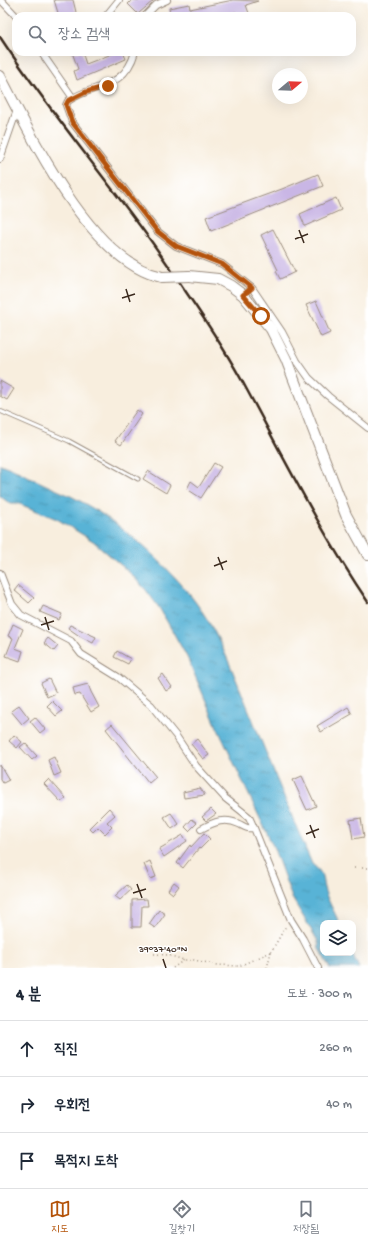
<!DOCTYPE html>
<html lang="ko">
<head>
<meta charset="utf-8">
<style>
	:root { --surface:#fff; --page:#f6f6f7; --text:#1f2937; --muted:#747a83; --line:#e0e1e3; --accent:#b45309 }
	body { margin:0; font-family:"Gochi Hand","Poor Story",sans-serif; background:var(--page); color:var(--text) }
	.controls { position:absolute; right:12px; bottom:12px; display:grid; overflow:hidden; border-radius:8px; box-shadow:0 4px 16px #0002 }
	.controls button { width:36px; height:36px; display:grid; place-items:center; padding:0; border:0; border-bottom:1px solid var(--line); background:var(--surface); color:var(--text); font:20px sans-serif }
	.compass { position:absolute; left:272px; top:68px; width:36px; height:36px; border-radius:50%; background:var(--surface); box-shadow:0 4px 16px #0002; rotate:71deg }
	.stop { position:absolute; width:12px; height:12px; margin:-9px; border:3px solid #b45309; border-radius:50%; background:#fff }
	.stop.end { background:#b45309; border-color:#fff; box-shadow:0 1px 4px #0008 }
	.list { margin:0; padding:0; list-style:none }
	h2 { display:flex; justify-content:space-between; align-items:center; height:52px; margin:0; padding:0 16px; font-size:17px }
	h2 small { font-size:13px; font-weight:400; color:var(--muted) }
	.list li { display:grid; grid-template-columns:26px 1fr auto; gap:12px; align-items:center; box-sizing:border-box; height:56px; padding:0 16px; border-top:1px solid var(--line) }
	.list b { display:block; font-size:15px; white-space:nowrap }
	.list em { font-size:13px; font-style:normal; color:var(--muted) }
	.icon { flex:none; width:22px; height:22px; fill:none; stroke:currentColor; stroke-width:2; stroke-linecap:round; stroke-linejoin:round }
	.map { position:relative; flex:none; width:368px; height:968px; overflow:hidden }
	.search { position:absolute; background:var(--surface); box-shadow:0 4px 16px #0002; left:12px; right:12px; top:12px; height:44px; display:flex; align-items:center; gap:10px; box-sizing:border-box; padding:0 14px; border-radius:12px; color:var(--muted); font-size:15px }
	.sheet { height:220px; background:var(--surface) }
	nav { display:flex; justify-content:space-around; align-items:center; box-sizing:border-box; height:56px; border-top:1px solid var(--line); background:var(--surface); font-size:11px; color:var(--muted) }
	nav a { display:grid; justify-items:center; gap:2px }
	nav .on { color:var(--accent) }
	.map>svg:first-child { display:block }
</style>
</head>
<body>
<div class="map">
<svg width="368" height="968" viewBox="0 0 368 968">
	<defs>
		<pattern id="water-ripples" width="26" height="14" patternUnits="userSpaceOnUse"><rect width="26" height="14" fill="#58b3d6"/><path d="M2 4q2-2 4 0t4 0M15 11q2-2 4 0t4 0" fill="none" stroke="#4a92ad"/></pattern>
	</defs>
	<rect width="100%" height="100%" fill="#fff"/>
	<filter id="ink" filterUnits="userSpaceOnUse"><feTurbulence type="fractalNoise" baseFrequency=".025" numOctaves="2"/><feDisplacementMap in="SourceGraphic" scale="8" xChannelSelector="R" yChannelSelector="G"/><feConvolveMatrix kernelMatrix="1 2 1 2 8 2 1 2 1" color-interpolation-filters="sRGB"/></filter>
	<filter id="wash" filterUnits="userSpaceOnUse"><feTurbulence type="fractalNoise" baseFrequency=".012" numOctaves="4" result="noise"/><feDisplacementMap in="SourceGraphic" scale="16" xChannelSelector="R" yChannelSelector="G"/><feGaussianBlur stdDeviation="0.9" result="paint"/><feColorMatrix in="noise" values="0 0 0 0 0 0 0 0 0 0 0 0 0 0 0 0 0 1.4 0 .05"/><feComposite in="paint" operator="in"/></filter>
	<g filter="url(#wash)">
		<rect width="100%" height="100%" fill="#f8eede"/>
		<path fill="url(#water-ripples)" stroke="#4a6e7a" d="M0,464C15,469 29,477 44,484C56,490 68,494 80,501C125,525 180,575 207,619C222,643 232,670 243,696C266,752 288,808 312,864C324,874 321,874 324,888C327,900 335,912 339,923H323V953H352L359,968H330L319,949L318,941L292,898L273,846L217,727L187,657L160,609L146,590L129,572L93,541L57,519L17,503H9L0,496Z"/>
		<g id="blocks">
			<path fill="#c9b6e5" d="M54,0H73L77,16H59Z
				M132,0H154L138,14L128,4Z
				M233,0L258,1L246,5L250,16H237L236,12L218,16H170L169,8L189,4L190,9Z
				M72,52H82L86,64L117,52H123L126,59L77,80L74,71L78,69Z
				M318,174L323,186L211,231L206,217L282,189Z
				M336,198L341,210L305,226L300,214Z
				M273,229L295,272L280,279L276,271L278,270L261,235Z
				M316,301L330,333L321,337L306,305Z
				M0,381L14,389L7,400L0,396Z
				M137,410L142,414L121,445L115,441Z
				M214,463L221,467L201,498L187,489L191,481L199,487Z
				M148,471L170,485L166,493L143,479Z
				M18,585L34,598L29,603L14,590Z
				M43,606L62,614L59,620L40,612Z
				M13,624L23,629L15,648L23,651L20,661L6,656L13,638L8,636Z
				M70,625L96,637L93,643L81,637L68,628Z
				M48,638L58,646L54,651L44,643Z
				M117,651L131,659L128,664L114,657Z
				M163,674L172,687L166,691L158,678Z
				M49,679L56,693L47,697L41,683Z
				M88,684L91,692L99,707L91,712L80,694L75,695L73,688Z
				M52,701L62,711L56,716L47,706Z
				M19,705L29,718L22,724L11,711Z
				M348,707L352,714L321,732L317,726Z
				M35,717L45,729L40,733L30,721Z
				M112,724L156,777L149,783L106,729Z
				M14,735L22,742L17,748L9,741Z
				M197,739L209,755L203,759L191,744Z
				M25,743L37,756L32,760L20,747Z
				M54,757L61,773L54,776L48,760Z
				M0,765L9,780L3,783L0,779Z
				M302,776L316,806L307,810L293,780Z
				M49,779L66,798L61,802L44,784Z
				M200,788L205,795L184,798L183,792Z
				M109,808L115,815L107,822L112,827L105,834L98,827L93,832L89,828Z
				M211,809L216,814L206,821L202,817Z
				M171,813L179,824L172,829L164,817Z
				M361,818L364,837L353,839L350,820Z
				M192,819L197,823L189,831L185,827Z
				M204,833L210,839L200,849L199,848L183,868L177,863L190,845L191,847Z
				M183,835L187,841L164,857L159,849Z
				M150,861L156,877L150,879L144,864Z
				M174,882L179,886L173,894L168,890Z
				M127,885L131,890L120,900L115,896Z
				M147,899L148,906H142L141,927H132V900Z
				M159,910L165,914L155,928L149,924Z"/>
		</g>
	</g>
	<g filter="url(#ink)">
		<use href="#blocks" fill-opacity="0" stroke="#9a8c7e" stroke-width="1"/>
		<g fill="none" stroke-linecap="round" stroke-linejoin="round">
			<defs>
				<path id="service" d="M0,411L69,441L138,479"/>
				<path id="minor" d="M1,0L16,16
					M106,16L119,0
					M145,16L156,5L167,0
					M41,52L73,98
					M135,52C124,91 93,83 68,101L66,105L72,122L157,231L176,246L222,264L252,288L282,332L297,361L309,378L328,396L368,428
					M0,159L17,110
					M0,573L12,604L21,615L71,641L81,654L118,677L151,705L176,736L196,766L225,798L249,817L254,828C247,829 245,827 239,824C225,817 214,822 201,829
					M254,828L291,920L303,939L318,968"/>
				<path id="primary" d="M0,76C31,135 91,263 162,277
					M189,276L218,279L231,286L243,295L271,329L286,359L346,515L368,555"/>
			</defs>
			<use href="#service" stroke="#9a8c7e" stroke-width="5"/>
			<use href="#minor" stroke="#9a8c7e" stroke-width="8"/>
			<use href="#primary" stroke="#9a8c7e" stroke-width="12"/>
			<path stroke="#9a8c7e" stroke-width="1.5" stroke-dasharray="1 3" stroke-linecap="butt" d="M354,868H368
				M154,954L168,955L184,960H194L218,965L239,966L271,952
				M173,968L184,960
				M267,968L271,952L286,926"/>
			<use href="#service" stroke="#fff" stroke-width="3"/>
			<use href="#minor" stroke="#fff" stroke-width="6"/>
			<use href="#primary" stroke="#fff" stroke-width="10"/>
			<path stroke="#3b2a1e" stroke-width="2.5" d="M0,37C58,125 129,204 186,292C208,324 229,356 247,390C286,462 322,534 368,602"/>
			<defs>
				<path id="primary-bridge" d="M162,277L189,276"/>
			</defs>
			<use href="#primary-bridge" stroke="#9a8c7e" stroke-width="12" stroke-linecap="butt"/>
			<use href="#primary-bridge" stroke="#fff" stroke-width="10"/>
		</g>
	</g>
	<g fill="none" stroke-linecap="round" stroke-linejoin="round" filter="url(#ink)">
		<path stroke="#b45309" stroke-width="5" d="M108,86L86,92L68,101L66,105L72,122L157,231L176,246L222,264L252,288L243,295L261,316"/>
	</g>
	<path fill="none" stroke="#3b2a1e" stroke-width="1.5" d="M299,230L304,243M295,239L308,234M126,289L130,302M122,298L135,294M218,557L223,570M214,566L227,561M45,617L49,630M41,625L54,621M310,825L315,838M306,834L319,829M137,884L142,898M133,893L146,889M163,959L166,968"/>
	<g font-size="10" text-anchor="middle" fill="#3b2a1e" stroke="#fff" stroke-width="3" stroke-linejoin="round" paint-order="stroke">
		<text x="163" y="952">39°37'40"N</text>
	</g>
</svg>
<div class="controls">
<button><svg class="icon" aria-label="layers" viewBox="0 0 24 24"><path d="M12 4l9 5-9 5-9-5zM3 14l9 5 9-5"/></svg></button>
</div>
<svg class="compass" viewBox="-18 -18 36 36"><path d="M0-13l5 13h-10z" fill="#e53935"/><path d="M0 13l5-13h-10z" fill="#747a83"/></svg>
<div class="stop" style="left:261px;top:316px"></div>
<div class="stop end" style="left:108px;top:86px"></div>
<div class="search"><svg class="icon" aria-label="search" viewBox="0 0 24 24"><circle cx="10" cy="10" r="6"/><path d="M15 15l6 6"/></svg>장소 검색</div>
</div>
<section class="sheet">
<h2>4 분<small>도보 · 300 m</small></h2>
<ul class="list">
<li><svg class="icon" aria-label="ahead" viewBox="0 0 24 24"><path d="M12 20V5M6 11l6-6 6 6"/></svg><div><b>직진</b></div><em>260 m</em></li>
<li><svg class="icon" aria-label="right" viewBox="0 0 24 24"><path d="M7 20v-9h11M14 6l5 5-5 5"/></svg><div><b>우회전</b></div><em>40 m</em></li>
<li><svg class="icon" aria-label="arrive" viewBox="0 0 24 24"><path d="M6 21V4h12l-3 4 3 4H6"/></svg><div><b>목적지 도착</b></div></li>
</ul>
</section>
<nav>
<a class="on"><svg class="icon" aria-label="map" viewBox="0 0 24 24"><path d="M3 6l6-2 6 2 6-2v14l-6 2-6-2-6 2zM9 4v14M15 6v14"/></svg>지도</a>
<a><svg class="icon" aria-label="directions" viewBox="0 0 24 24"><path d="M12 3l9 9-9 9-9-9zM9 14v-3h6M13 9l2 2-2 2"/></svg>길찾기</a>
<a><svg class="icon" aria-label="saved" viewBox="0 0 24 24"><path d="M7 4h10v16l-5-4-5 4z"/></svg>저장됨</a>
</nav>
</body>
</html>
